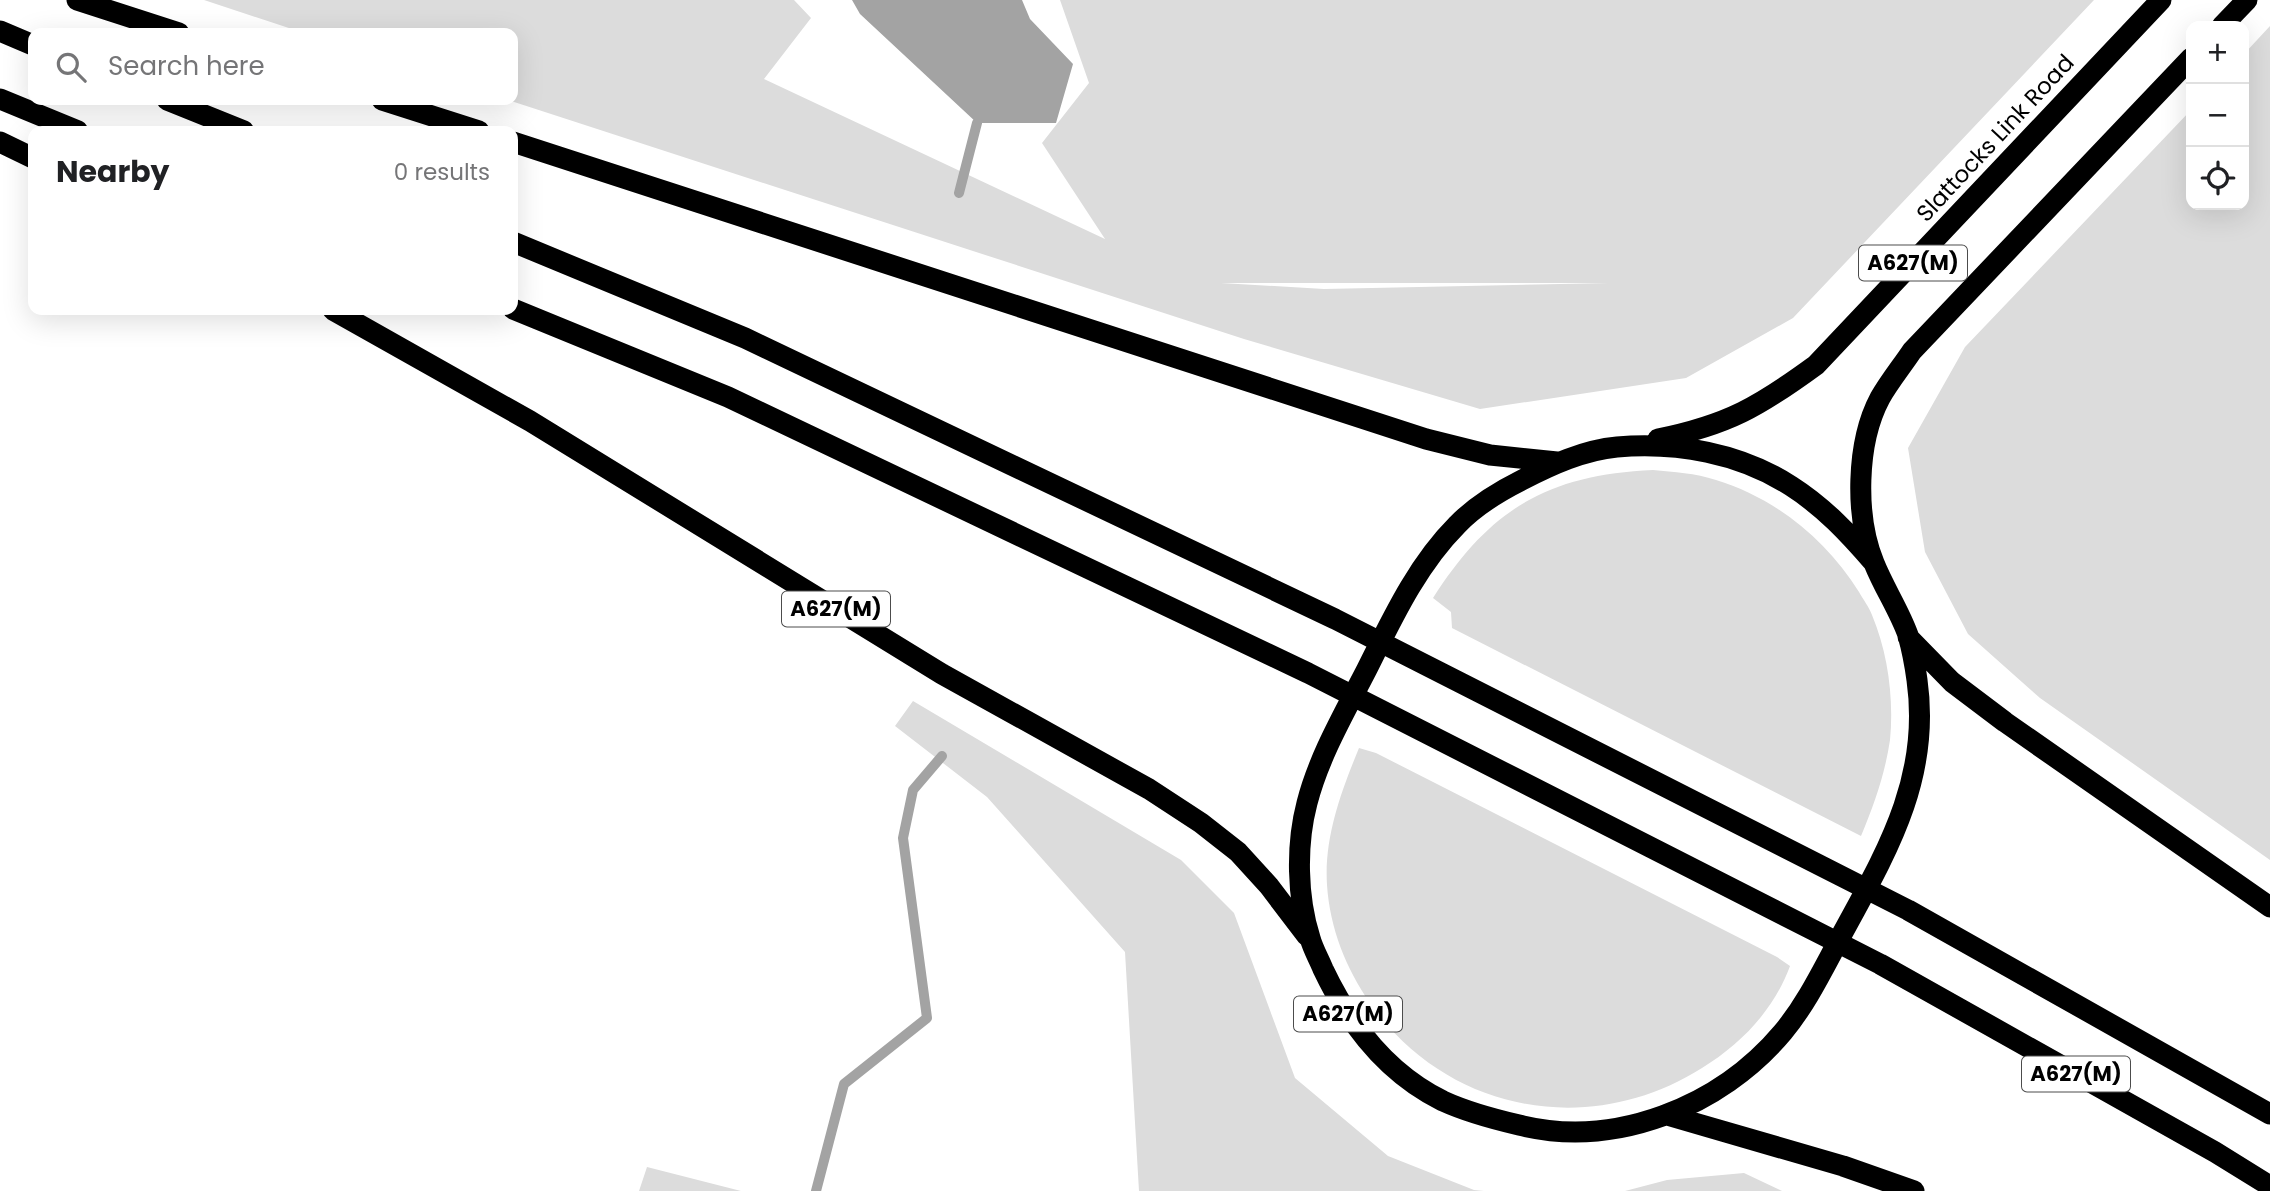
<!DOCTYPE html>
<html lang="en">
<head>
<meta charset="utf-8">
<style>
	:root { --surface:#fff; --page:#f2f2f2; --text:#202124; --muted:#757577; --line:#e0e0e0 }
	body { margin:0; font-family:Poppins,sans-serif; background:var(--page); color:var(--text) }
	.controls { position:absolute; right:21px; top:21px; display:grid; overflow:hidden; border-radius:14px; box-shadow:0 7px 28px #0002 }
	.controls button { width:63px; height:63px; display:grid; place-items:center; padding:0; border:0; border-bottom:2px solid var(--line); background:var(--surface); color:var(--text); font:35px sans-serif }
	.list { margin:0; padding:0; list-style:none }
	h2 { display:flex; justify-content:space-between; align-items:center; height:91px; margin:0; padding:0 28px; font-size:30px }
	h2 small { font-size:23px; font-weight:400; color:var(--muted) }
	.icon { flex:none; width:38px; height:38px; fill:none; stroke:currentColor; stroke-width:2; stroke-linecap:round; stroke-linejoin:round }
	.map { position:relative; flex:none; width:2270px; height:1191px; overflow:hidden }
	.search { position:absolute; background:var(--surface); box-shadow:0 7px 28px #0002; left:28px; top:28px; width:490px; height:77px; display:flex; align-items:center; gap:18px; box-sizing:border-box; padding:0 24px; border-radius:14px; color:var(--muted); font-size:26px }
	.panel { position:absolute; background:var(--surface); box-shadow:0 7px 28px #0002; left:28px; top:126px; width:490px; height:189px; border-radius:14px }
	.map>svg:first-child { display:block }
</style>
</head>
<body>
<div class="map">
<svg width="2270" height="1191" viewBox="0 0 2270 1191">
	<rect width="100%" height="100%" fill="#fff"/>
	<path fill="#dcdcdc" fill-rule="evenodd" d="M204,0H794L811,18L764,79L1105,239L1042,143L1089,83L1060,0H2094L1793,318L1686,378L1480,409L1244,339L508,100H513V33H304ZM1221,283H1609L1324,289Z
		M2270,26V860L2040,698L1968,634L1925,552L1908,448L1965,347L2191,110V205H2244V54Z
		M1653,470C1674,472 1695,473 1716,480C1775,498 1826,539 1859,592C1863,599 1869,607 1872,615C1888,653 1894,699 1890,740C1885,774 1874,805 1861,836L1452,628L1451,612L1433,598C1490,509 1547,475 1653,470Z
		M913,701L1181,860L1234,913L1295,1078L1388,1156L1474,1190L1484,1191H1139L1125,952L987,797L895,726Z
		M1359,748L1376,753L1777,957L1790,966C1774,1010 1741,1044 1702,1068C1590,1139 1447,1113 1370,1003C1346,968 1330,929 1327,885C1324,837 1341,792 1359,748Z
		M647,1167L741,1191H639Z
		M1744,1173L1782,1191H1625L1667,1180Z"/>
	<path fill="#a3a3a3" d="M852,0H1022L1030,19L1073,64L1056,123H977L860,14Z"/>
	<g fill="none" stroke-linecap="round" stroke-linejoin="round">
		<path stroke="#a3a3a3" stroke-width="10" d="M959,193L977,123
			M816,1191L844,1084L927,1018L903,838L913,790L942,756"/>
		<path stroke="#000" stroke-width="21" d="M77,0L179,33
			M2222,26L2247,0
			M0,31L33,45
			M0,99L78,131
			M167,100L244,131
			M382,100L479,131
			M0,142L33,158
			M513,142L1426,439L1490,455L1557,462
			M513,242L745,338L1335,619L1908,910L2270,1114
			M513,309L728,397L1308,673L1880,964L2215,1152L2270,1186
			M333,310L530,421L942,674L1149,789L1201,823L1238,852L1269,886L1307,936
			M1658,439C1728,425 1760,406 1816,365L2161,0
			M1874,563C1849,534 1824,507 1791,486C1740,453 1677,442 1617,447C1584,450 1551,465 1522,480C1498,492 1475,506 1457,525C1417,565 1392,619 1367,669C1345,712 1319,756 1307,803C1296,845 1297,897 1310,938C1313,949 1319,959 1323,969C1349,1024 1388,1074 1443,1101C1467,1112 1493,1119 1519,1125C1615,1149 1720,1107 1783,1032C1807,1003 1823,969 1841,936C1886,853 1931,779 1917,680C1915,665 1912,649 1908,635C1899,610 1884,588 1874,563C1855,517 1856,443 1880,398C1889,382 1902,366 1912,351L2191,58
			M1908,637L1952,682L2005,722L2270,907
			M1667,1115L1843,1166L1914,1191"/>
	</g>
	<g text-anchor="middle" stroke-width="7" stroke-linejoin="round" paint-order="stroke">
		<g fill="#fff" stroke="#4c4c4c" stroke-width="2">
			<rect x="1859" y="245.5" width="108" height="35" rx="5"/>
			<rect x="782" y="591.5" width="108" height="35" rx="5"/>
			<rect x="1294" y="996.5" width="108" height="35" rx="5"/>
			<rect x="2022" y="1056.5" width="108" height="35" rx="5"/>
		</g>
		<g font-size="21" font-weight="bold" fill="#000">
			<text x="1913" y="270">A627(M)</text>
			<text x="836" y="616">A627(M)</text>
			<text x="1348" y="1021">A627(M)</text>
			<text x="2076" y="1081">A627(M)</text>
		</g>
		<g font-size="23" fill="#000" stroke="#fff">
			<text transform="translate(1995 138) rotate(-47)" y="8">Slattocks Link Road</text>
		</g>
	</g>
</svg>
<div class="controls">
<button>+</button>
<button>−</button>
<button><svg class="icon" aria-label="locate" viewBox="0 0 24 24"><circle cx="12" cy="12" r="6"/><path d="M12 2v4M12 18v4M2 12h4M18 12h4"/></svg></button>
</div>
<div class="search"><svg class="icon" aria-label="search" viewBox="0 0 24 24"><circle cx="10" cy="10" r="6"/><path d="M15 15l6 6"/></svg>Search here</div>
<section class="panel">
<h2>Nearby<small>0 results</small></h2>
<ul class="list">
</ul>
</section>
</div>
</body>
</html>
